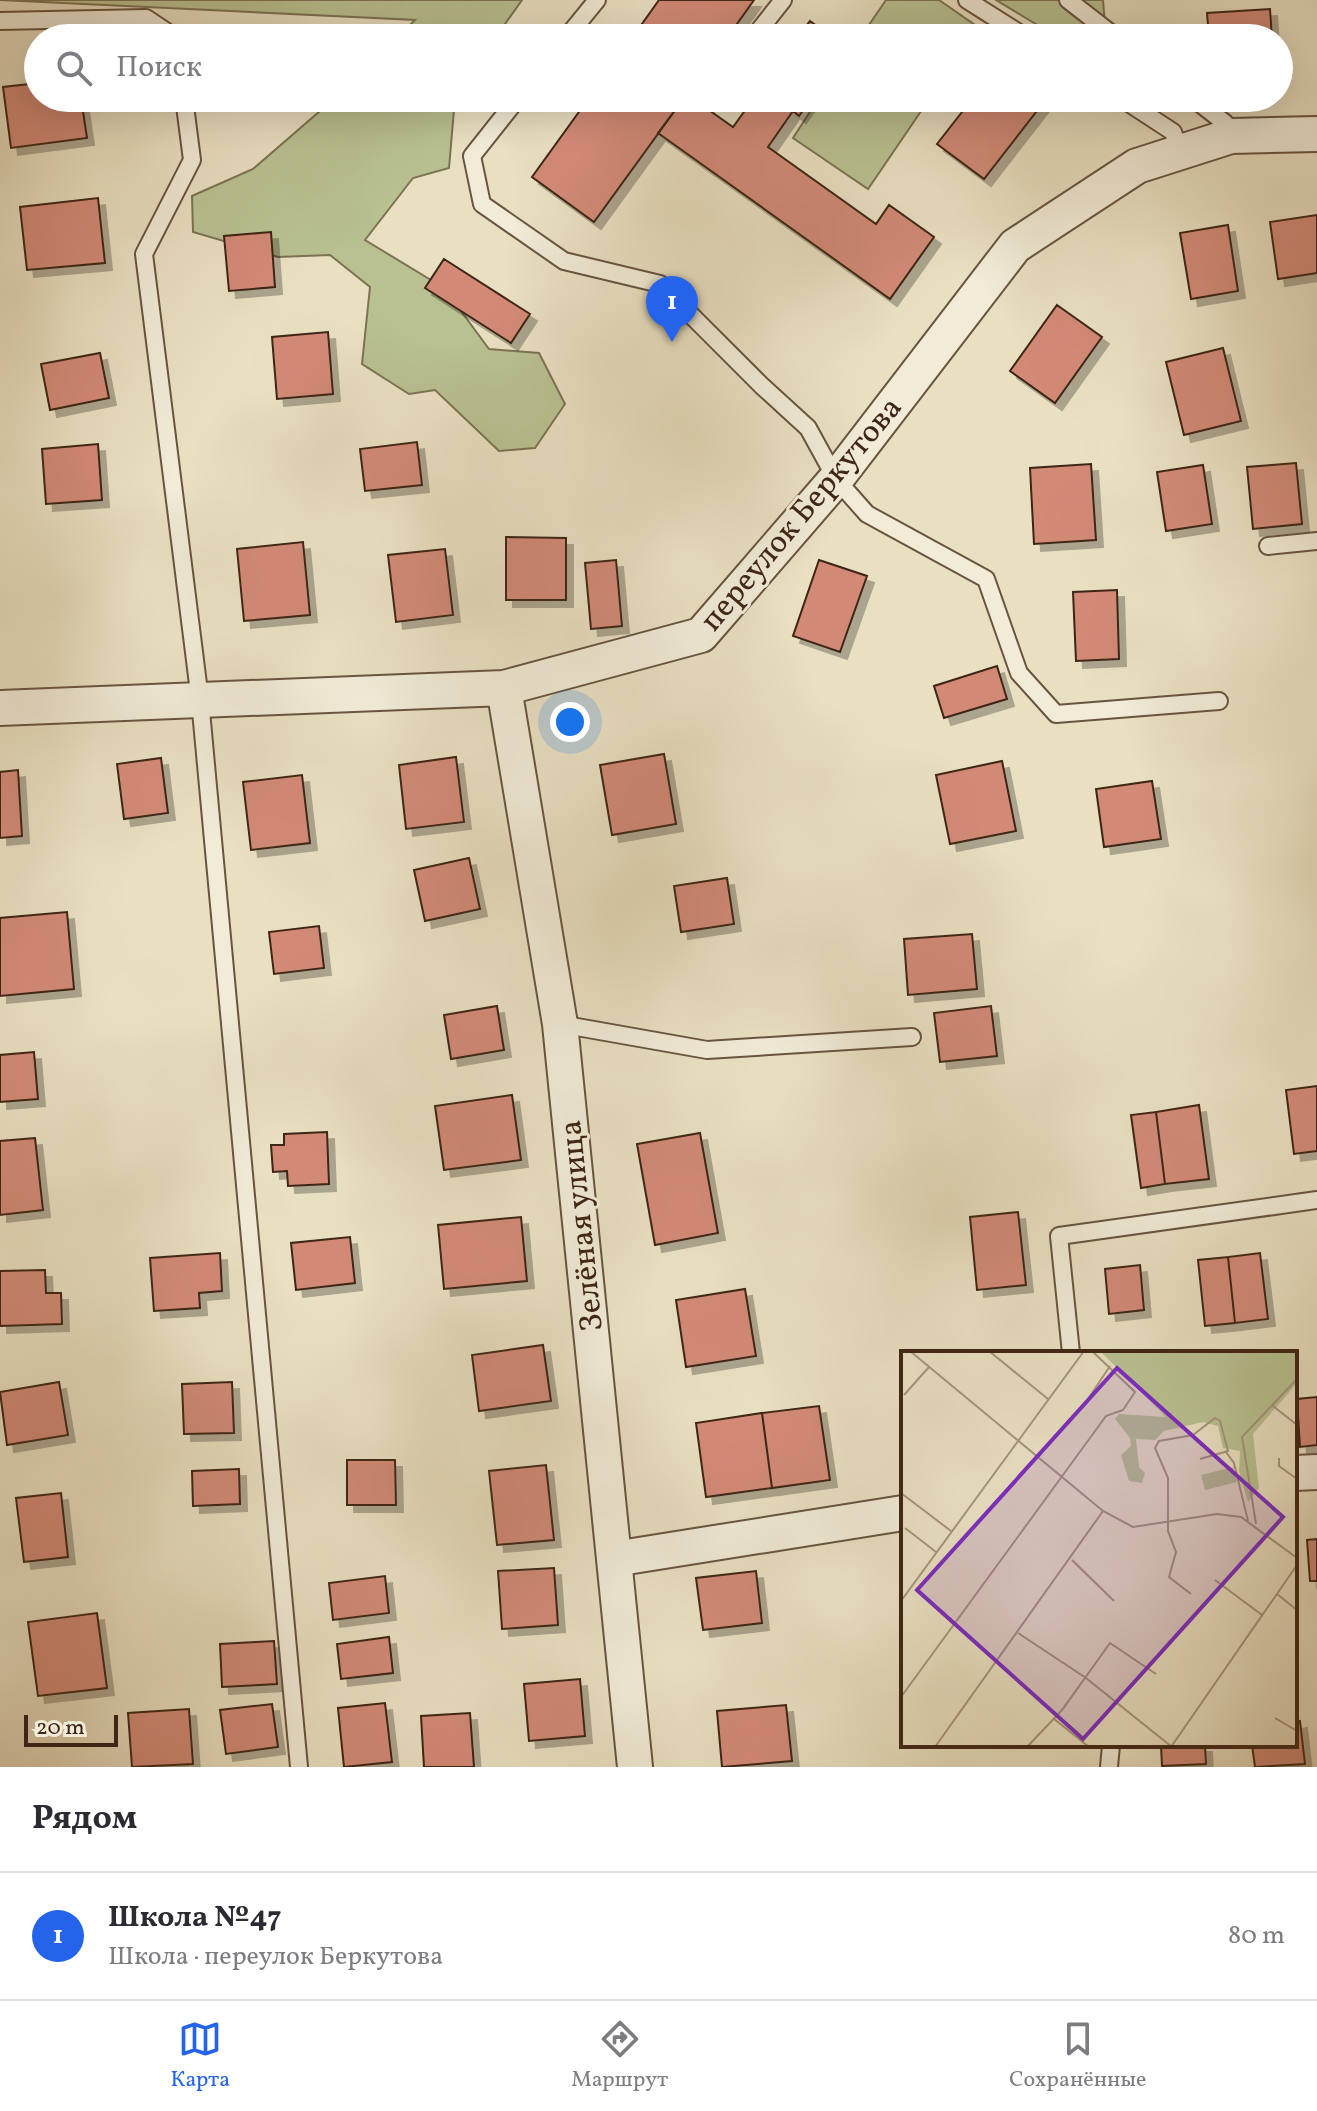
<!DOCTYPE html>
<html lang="ru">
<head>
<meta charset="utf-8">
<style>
	:root { --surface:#fff; --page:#f2f2f3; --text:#2b2b33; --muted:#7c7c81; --line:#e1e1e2; --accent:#2563eb }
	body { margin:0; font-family:Vollkorn,serif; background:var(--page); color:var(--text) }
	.scale { position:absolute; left:24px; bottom:20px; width:94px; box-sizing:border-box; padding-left:8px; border:4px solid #3e2515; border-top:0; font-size:22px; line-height:28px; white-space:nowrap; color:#3e2515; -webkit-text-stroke:6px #f1ebd7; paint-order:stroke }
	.you { position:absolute; left:570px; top:722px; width:28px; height:28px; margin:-20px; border:6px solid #fff; border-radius:50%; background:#1a73e8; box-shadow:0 0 0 12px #1a73e833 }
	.badge { display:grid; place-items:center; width:52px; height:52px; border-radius:50%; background:var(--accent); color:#fff; font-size:26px; font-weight:700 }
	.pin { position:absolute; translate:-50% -66px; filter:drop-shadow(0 2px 4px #0008) }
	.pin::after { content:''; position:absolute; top:42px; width:28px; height:24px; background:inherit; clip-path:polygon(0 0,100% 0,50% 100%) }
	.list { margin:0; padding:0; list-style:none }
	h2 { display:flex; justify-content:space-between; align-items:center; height:104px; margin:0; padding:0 32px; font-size:34px }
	h2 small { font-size:26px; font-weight:400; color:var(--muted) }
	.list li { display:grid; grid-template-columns:52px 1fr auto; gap:24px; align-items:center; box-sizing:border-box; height:128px; padding:0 32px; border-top:2px solid var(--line) }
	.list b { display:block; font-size:30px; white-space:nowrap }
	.list p { margin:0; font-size:26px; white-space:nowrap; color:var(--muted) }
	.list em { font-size:26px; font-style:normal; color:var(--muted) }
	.icon { flex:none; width:44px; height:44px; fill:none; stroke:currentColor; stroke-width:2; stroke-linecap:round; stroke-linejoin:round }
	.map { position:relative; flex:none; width:1317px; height:1767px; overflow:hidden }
	.search { position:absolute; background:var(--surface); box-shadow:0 8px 32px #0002; left:24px; right:24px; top:24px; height:88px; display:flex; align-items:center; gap:20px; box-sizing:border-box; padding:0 28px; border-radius:44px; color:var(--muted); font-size:30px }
	.sheet { height:232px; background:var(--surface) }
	nav { display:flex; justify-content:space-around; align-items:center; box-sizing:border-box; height:112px; border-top:2px solid var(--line); background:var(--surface); font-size:22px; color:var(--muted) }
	nav a { display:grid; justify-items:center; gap:4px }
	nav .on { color:var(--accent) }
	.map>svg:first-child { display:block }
</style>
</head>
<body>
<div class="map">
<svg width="1317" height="1767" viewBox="0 0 1317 1767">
	<defs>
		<filter id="shadow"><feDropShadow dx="7" dy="7" stdDeviation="0" flood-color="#0004"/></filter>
	</defs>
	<rect width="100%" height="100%" fill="#e9e0c2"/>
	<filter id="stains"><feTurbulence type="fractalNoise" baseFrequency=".0025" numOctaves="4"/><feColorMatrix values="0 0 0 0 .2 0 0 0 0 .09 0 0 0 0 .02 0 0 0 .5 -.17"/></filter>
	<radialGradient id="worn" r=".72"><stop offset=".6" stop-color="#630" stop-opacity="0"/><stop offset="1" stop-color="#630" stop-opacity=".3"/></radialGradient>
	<path fill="#b9c191" stroke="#7c7353" stroke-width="2" d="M0,0H522L495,38H397L415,20Z
		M886,0H939L978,27L970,38H860Z
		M996,0H1103L1106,38H1059Z
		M335,98H455L449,168L413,178L365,240L444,288L489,349L539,353L565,404L535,448L499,451L435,390L409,394L362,364L370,287L330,255L278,257L193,232L192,196L253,169Z
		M819,98H930L868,189L793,138Z"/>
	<path fill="#d28a77" stroke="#3e2515" stroke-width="2" filter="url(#shadow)" d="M659,0H754L727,38H632Z
		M1270,9L1272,38H1209L1207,13Z
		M810,21L833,38H797Z
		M38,83V98H81L87,138L11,148L3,87Z
		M589,98H684L594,222L532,177Z
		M684,98H692L733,127L754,98H812L799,116L793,111L768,147L876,224L889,205L934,237L890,299L658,133Z
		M973,98H1047L984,179L937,144Z
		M98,198L105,263L27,270L20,207Z
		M1317,215V273L1278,279L1270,222Z
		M1228,225L1238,291L1191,299L1180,233Z
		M271,232L275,287L229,291L224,236Z
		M444,259L530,314L511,343L425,288Z
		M1057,305L1102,337L1055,403L1010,371Z
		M328,332L333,394L277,399L272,337Z
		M1223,348L1241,421L1184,435L1166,362Z
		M100,353L109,398L50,410L41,364Z
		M417,442L422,485L365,491L360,449Z
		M98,444L102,500L46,504L42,449Z
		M1296,463L1302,524L1253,529L1247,467Z
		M1091,464L1096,540L1034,544L1030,468Z
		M1203,465L1212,524L1166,531L1157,472Z
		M506,537L566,538V600H506Z
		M303,542L310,615L244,621L237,549Z
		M445,549L453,615L396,622L388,555Z
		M616,560L622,626L591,629L585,563Z
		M819,560L867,576L840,652L793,636Z
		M1117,590L1119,659L1076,661L1073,592Z
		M997,666L1007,699L944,718L934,686Z
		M664,754L676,824L612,835L600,765Z
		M456,757L464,822L406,829L399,765Z
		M161,758L168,813L124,819L117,764Z
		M1002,761L1016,831L950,844L936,775Z
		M18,770L22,836L0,838V772Z
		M302,775L310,843L251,850L243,782Z
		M1152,781L1161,839L1104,847L1096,789Z
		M469,858L480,909L425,921L414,870Z
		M727,878L734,924L681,932L674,886Z
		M67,912L74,989L0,996V918Z
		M319,926L324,968L274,974L269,932Z
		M972,934L977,989L908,995L904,939Z
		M497,1006L504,1050L451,1059L444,1015Z
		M991,1006L997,1056L940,1062L934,1013Z
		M34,1052L38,1099L0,1102V1055Z
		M1317,1086V1151L1294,1154L1286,1090Z
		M512,1095L521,1160L444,1170L435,1106Z
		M1199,1105L1209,1179L1165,1184L1156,1112Z
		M1156,1112L1165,1184L1141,1188L1131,1115Z
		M327,1132L329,1184L288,1186L287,1171L273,1172L271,1145H284V1134Z
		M700,1133L718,1233L655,1245L637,1144Z
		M35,1138L43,1210L0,1215V1141Z
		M1018,1212L1026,1285L977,1290L970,1217Z
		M521,1217L527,1281L444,1289L438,1225Z
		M350,1237L355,1283L296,1290L291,1243Z
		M220,1253L222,1291L199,1293L200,1308L154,1311L150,1258Z
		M1260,1253L1268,1319L1235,1323L1228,1257Z
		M1228,1257L1235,1323L1205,1326L1198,1260Z
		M1140,1265L1144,1310L1109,1314L1105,1269Z
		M45,1270L46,1293H61L62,1324L0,1326V1271Z
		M745,1289L756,1356L686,1367L676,1300Z
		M543,1345L551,1401L479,1411L472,1355Z
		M59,1382L68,1435L7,1445L0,1392Z
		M232,1382L234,1433L184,1434L182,1384Z
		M1317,1397V1445L1300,1447L1297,1399Z
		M819,1406L830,1480L772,1488L762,1413Z
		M762,1413L772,1488L706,1497L696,1423Z
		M347,1460H395L396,1505H347Z
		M546,1465L554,1540L497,1545L489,1471Z
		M239,1469L240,1504L193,1506L192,1471Z
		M61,1493L68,1557L24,1562L16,1498Z
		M1317,1539V1581H1310L1307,1540Z
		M554,1568L558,1625L502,1629L498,1571Z
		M756,1571L762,1623L703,1630L696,1578Z
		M385,1576L389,1613L333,1620L329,1583Z
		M97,1613L107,1688L38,1696L28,1622Z
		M389,1637L393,1673L341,1679L337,1644Z
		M274,1641L277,1684L222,1687L220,1644Z
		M580,1679L585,1736L529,1741L524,1684Z
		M385,1703L392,1762L344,1767L338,1708Z
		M272,1704L278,1747L226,1754L220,1710Z
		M786,1705L792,1761L722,1767L717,1711Z
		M189,1709L193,1764L132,1767L128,1713Z
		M470,1713L474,1767H424L421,1716Z
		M1300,1721L1305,1764L1255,1767L1252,1745H1295V1722Z
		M1161,1745H1205L1206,1764L1162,1766Z"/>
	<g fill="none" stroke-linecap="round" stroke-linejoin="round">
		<defs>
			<path id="service" d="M967,0L1027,38
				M1068,0L1117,38
				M0,21L146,18L176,38
				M566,38L597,0
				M753,38L783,0
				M184,98L192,160L144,254L200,700L299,1767
				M518,98L472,156L482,204L564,261L660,284L762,386L808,428L836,479L867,514L986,579L1019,673L1056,714L1219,701
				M1121,98L1173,132L1180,152
				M1193,98L1225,123L1231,136
				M1268,546L1317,541
				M560,1024L707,1050L912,1037
				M1071,1353L1059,1236L1317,1200
				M1109,1767L1111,1745"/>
			<path id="minor" d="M504,688L560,1024L635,1767
				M0,708L504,688L701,635L836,479L1015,246L1137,166L1231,136L1317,134
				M1295,1473L1317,1472
				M614,1559L903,1513"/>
		</defs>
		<use href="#service" stroke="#695440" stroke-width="20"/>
		<use href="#minor" stroke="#695440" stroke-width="38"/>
		<use href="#service" stroke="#f1ebd7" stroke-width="16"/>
		<use href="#minor" stroke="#f1ebd7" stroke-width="34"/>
	</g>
	<g text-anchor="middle" stroke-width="6" stroke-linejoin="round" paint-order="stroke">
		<g font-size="32" fill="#3e2515" stroke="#f1ebd7">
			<text transform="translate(800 513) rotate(-50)" y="11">переулок Беркутова</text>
			<text transform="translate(580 1226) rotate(-96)" y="11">Зелёная улица</text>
		</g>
	</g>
	<g transform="translate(901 1351)">
		<rect width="396" height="396" fill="#e9e0c2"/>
		<path d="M199,0H396V32L352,83L358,137L347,151L338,120L339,100L322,97L317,75L302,71L263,80L254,89L235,88L238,116L244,122L241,132L228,130L220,104L230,95L229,87L214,68L218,63L265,66ZM332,116L336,131L304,139L300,124Z" fill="#b9c191"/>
		<path fill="none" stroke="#a5957d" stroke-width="2" d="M9,0L202,160L232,176L316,163L340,166L396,207M88,0L147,48M3,44L28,16M187,48L209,15M372,55L396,74M325,101L333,112L347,170M378,107V115L396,128M0,142L50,180M355,173L341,86L396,28M4,177L35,201M171,209L213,250M314,229L361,264M290,243L268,226L275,201L267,180V127L254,97L258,90L292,84L314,67L319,70L327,100L299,108M376,243L396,259M0,250L183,0M117,282L185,327L271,396M0,346L205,65L222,59L234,41L191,0M152,367L188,396M374,367L396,380M34,396L202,160M126,396L161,359L209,292L255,323M270,396L396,214"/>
		<path fill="#7b2cbf" fill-opacity="0.15" stroke="#7b2cbf" stroke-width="4" d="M216,17L382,166L182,388L16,239Z"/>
		<rect width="396" height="396" fill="none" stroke="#3e2515" stroke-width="4"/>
	</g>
	<rect width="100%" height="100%" filter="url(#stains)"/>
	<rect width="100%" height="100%" fill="url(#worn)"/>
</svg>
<div class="scale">20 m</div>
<div class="you"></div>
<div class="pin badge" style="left:672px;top:342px">1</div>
<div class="search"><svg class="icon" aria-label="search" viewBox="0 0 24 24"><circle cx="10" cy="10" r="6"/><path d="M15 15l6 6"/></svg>Поиск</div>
</div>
<section class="sheet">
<h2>Рядом<small></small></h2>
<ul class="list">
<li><span class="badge">1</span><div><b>Школа №47</b><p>Школа · переулок Беркутова</p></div><em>80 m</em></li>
</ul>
</section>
<nav>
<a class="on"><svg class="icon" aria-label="map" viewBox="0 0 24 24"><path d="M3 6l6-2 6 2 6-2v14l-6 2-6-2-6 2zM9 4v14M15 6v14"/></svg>Карта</a>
<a><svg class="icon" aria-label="directions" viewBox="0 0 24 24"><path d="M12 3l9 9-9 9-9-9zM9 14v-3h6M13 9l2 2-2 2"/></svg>Маршрут</a>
<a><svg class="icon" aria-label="saved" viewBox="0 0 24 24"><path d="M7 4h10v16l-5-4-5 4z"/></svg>Сохранённые</a>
</nav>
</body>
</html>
